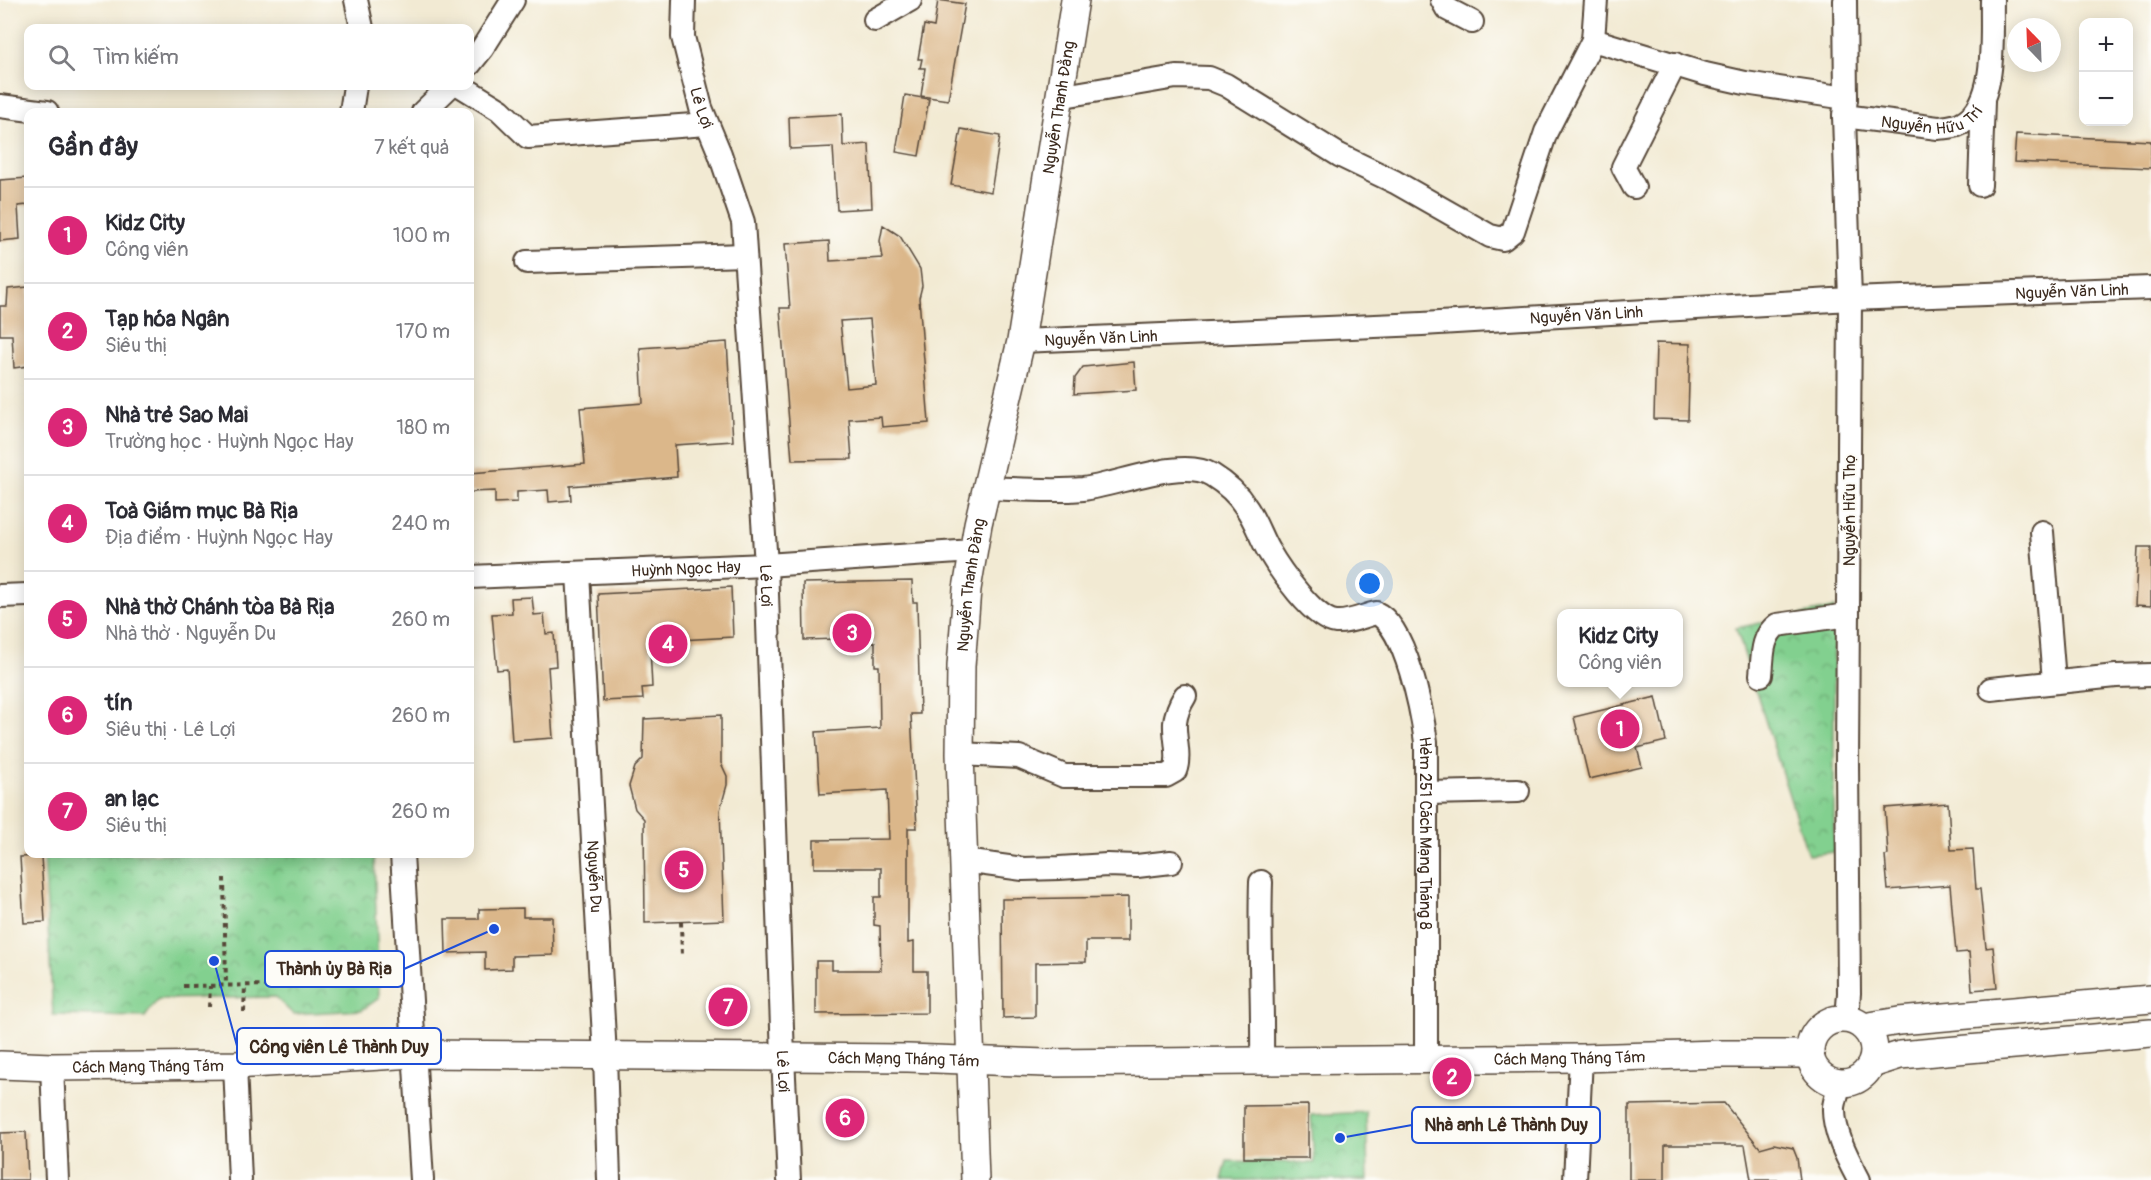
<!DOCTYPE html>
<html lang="vi">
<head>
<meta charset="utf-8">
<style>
	:root { --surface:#fff; --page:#f2f2f3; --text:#2b2b33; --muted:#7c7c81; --line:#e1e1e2; --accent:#db2777 }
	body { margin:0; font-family:Pangolin,sans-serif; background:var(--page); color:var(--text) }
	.controls { position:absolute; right:18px; top:18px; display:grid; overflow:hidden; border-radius:12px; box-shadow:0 3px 15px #0003 }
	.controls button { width:54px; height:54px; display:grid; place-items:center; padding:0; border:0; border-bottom:2px solid var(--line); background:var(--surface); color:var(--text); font:30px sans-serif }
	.compass { position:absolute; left:2007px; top:18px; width:54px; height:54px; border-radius:50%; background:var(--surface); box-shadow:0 3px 15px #0003; rotate:337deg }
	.you { position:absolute; left:1370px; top:584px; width:21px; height:21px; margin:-15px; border:4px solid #fff; border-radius:50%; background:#1a73e8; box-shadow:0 0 0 9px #1a73e833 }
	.badge { display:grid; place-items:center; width:39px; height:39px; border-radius:50%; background:var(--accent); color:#fff; font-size:20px; font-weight:700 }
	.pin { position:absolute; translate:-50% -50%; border:3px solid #fff; box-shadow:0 2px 6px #0006 }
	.popup { position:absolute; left:1557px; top:609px; width:126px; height:78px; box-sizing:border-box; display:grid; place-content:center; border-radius:12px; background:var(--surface); filter:drop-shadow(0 2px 4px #0005); font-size:20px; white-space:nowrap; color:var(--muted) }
	.popup b { font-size:22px; color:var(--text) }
	.popup::after { content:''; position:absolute; left:50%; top:100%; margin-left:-12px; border:12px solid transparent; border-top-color:var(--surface) }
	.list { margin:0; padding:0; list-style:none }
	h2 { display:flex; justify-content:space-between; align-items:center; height:78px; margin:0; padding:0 24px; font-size:26px }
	h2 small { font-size:20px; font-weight:400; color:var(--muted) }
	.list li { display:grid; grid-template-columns:39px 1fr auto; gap:18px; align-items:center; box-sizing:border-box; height:96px; padding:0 24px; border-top:2px solid var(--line) }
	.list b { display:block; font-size:22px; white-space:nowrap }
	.list p { margin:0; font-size:20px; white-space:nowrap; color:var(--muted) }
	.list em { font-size:20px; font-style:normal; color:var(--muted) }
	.icon { flex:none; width:33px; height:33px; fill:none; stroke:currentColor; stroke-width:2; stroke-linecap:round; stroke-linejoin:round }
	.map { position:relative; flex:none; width:2151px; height:1180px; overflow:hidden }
	.search { position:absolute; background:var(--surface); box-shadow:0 3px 15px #0003; left:24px; top:24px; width:450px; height:66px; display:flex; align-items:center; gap:15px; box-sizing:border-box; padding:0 21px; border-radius:12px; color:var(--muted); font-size:22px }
	.panel { position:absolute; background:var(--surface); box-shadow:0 3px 15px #0003; left:24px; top:108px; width:450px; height:750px; border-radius:12px }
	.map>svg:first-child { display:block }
</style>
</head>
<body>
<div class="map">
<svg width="2151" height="1180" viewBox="0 0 2151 1180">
	<defs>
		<pattern id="park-crowns" width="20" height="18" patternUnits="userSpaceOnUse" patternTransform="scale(1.5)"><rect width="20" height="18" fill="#82d08f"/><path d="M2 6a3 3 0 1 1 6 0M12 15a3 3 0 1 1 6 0" fill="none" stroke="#6ca974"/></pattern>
	</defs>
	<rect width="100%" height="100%" fill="#fdfcf7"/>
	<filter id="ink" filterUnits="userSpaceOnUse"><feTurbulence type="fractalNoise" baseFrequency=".0167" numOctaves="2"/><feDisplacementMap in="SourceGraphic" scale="12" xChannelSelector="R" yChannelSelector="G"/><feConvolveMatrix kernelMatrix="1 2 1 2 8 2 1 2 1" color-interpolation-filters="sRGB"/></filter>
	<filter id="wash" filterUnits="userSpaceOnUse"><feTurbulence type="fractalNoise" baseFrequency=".008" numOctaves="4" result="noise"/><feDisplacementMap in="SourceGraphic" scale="24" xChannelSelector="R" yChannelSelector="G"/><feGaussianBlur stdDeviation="1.35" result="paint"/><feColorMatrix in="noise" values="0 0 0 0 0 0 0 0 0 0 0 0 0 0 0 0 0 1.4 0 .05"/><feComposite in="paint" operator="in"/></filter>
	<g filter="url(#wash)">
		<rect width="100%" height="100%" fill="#f2ead3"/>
		<path fill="url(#park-crowns)" stroke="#5e7d56" stroke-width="1.5" d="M1834,608V852L1808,855L1736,628Z
			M44,854H374L379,998L362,1010L293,1014L275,997L158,999L145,1017L53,1015Z
			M1366,1112L1368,1180H1222L1227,1161L1314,1163L1311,1115Z"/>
		<g id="blocks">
			<path fill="#dbb78a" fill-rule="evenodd" d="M938,0L965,4L948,100L921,96L925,68H920L922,59H918L924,25L934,27Z
				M905,95L929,99L919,156L896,152Z
				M842,114L843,146L869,144L872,208L837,210L833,147L790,149L789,117Z
				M961,129L1000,136L991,192L951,185Z
				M2016,134L2151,141V168L2014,162Z
				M28,178V205L18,206L20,239L0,241V180Z
				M883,225L900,236L920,269L922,286L919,298L929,423L882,427L881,417L849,419L852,459L792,460L780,308H790L785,244L829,241L830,261L883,258L880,241ZM870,319L876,385L847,388L840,321Z
				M28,287V366L14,368L12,335H0V306H7L8,289Z
				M727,342L733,441L675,445L677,477L570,486L571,500L549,502L548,490L517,492V502L495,503V491L470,492V473L585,464L580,408L643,403L640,348Z
				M1656,343L1690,344L1688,420L1654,419Z
				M1134,362L1136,390L1074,394L1075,378L1083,367Z
				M2138,547H2151V606L2135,605Z
				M912,581L913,602H917L920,714H911L917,828H908V943L914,942V971H927V1013L816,1014V961H832V970H881L880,926L874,925V897H881V868H814V840L889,839L887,790L820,794L816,732L880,728L879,666H875V642L837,644V639L804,640L803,583Z
				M731,587L733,637L680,640V645L650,647L652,687L642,688L643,699L603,701L598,594Z
				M532,597L534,615L544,614L546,634L554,633L556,666L548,667L553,738L512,741L507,669L497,670L492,614L512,613L511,598Z
				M1656,697L1666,741L1637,748L1642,767L1589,779L1574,717Z
				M721,715V763L727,776V785L720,810L724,920L645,923L644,819L635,809L629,786L635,767L643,759L644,719Z
				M1948,803L1951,850L1973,849L1976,889H1980L1986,948L1993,947L1997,988L1972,990L1969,952L1956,953L1950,885L1888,890L1885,856L1888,855L1885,808Z
				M41,856L45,922L24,923L20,857Z
				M1128,897V941H1086V962L1035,963V1017L1003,1018L1002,899Z
				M523,908V917H552L553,955L512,956V969L485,970V952L446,953L445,919H479V909Z
				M1724,1103L1760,1148L1774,1144L1793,1148L1797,1158L1800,1180H1751L1745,1145H1665V1180H1629V1105Z
				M1308,1105V1158H1244V1106Z
				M26,1132L28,1180H0V1133Z"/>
		</g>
	</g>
	<g filter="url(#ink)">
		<use href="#blocks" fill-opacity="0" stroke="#564739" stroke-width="1.5"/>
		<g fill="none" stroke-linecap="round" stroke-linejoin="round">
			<defs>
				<g id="minor">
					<path d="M356,0L362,28"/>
					<path id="s1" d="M684,0L683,37L701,108L720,154L743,222L766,565L783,1057L789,1180"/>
					<path d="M1442,0L1447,9L1472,22"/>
					<path d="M1845,0L1846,98L1844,116L1850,299L1847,763L1849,993L1847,1019"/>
					<path d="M875,20L910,0"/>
					<path d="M1593,40L1705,74L1745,83L1846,98"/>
					<path d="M470,64L482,49L513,0"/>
					<path d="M461,86L500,110L528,137L707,124"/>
					<path d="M1058,97L1176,77L1209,78L1226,85L1339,155L1395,182L1490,236L1503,239L1513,231L1546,132L1593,40L1596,0"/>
					<path d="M0,106L47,112"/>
					<path d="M351,112L355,86"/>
					<path d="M423,112L450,86"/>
					<path id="s2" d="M1844,116L1938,128C1948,127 1957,127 1965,121C1998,101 1991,33 1992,0"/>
					<path d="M1980,185L1983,101"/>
					<path d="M1634,187L1623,167L1675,64"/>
					<path d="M527,262L745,255"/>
					<path id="s3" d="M1021,341L1422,324L1850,299L2151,288"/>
					<path id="s4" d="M987,488C1019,489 1051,492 1083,489C1117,485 1182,457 1212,475C1225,483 1237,493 1245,506C1255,519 1260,536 1268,550C1279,569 1314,620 1336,622C1349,623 1363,616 1376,613C1406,626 1422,712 1426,742V1059"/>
					<path d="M2042,532L2054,681"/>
					<path id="s5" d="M578,573L605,1056L609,1180"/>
					<path id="s6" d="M470,577L766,565L973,551"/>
					<path d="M0,596L28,595"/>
					<path d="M1761,675C1763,657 1761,637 1777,625L1848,615"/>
					<path d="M1991,689L2116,676L2151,675"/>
					<path d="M960,754L1019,757L1064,776H1166L1175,771C1181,756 1174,739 1175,723C1176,713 1180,704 1185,696"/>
					<path d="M1427,793L1518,791"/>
					<path d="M402,854L422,1180"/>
					<path d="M964,861L1023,869L1059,868L1107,865L1137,866L1171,862"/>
					<path d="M1261,882C1259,942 1263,1001 1262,1061"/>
					<path d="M235,1065L240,1180"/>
					<path d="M52,1067L57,1180"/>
					<path d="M1839,1084C1838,1091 1835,1100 1834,1107C1833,1132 1848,1159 1859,1180"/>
					<path d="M1575,1180L1581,1058"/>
				</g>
				<g id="major">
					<circle cx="1842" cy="1051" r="32"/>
					<path d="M1864,1027L1899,1021L2151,999"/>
					<path d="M1872,1064L1900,1055L2151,1033"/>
					<path id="s7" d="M0,1065L52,1067L235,1065L414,1054L908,1058L1046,1063L1581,1058L1720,1054H1809"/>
					<path id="s8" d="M975,1180L960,754L961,666L967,589L978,524L1021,341L1075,0"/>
				</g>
			</defs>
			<use href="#minor" stroke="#564739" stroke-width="26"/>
			<use href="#major" stroke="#564739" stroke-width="30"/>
			<path stroke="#564739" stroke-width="4" stroke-dasharray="4.5 4.5" stroke-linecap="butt" d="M224,878L226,986
				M681,922L682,956
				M183,986L276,985
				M209,1007L210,986
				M244,1012L245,985"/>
			<use href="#minor" stroke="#fff" stroke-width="22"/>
			<use href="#major" stroke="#fff" stroke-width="27"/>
		</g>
	</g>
	<g text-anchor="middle" stroke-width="4.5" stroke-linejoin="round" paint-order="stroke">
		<g font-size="16" fill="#3b2a1e" stroke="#fdfcf7">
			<text dy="6" stroke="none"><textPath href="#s1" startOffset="110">Lê Lợi</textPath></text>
			<text dy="6" stroke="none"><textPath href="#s8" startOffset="1082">Nguyễn Thanh Đằng</textPath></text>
			<text dy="6" stroke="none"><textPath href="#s2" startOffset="90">Nguyễn Hữu Trí</textPath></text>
			<text dy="6" stroke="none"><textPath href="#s3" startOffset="1052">Nguyễn Văn Linh</textPath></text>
			<text dy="6" stroke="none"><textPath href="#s3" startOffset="566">Nguyễn Văn Linh</textPath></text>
			<text dy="6" stroke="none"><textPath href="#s3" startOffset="80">Nguyễn Văn Linh</textPath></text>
			<text transform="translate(1849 510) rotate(-90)" y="6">Nguyễn Hữu Thọ</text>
			<text dy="6" stroke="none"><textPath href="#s6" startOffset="216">Huỳnh Ngọc Hay</textPath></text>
			<text dy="6" stroke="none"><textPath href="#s1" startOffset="596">Lê Lợi</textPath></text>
			<text dy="6" stroke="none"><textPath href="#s8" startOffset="596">Nguyễn Thanh Đằng</textPath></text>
			<text dy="6" stroke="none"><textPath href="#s4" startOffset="699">Hẻm 251 Cách Mạng Tháng 8</textPath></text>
			<text dy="6" stroke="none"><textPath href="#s5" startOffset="304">Nguyễn Du</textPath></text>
			<text dy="6" stroke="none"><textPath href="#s7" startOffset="1570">Cách Mạng Tháng Tám</textPath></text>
			<text dy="6" stroke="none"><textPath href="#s7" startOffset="904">Cách Mạng Tháng Tám</textPath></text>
			<text dy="6" stroke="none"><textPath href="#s7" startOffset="148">Cách Mạng Tháng Tám</textPath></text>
			<text dy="6" stroke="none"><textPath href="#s1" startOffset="1082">Lê Lợi</textPath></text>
		</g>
	</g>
	<path fill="none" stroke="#1d4ed8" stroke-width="2" d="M494 929L404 969M214 961L237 1046M1340 1138L1412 1125"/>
	<g fill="#1d4ed8" stroke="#fdfcf7" stroke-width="2">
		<circle cx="494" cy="929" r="6"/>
		<circle cx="214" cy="961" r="6"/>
		<circle cx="1340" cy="1138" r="6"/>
	</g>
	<g fill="#fdfcf7" stroke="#1d4ed8" stroke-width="2">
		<rect x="265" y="951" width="139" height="36" rx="6"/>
		<rect x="237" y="1028" width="204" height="36" rx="6"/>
		<rect x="1412" y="1107" width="188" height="36" rx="6"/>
	</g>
	<g font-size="18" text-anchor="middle" font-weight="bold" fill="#3b2a1e">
		<text x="334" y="975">Thành ủy Bà Rịa</text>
		<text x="339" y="1053">Công viên Lê Thành Duy</text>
		<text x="1506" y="1131">Nhà anh Lê Thành Duy</text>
	</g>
</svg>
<div class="controls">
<button>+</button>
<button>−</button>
</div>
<svg class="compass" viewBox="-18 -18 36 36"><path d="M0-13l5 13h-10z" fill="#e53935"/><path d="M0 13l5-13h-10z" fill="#7c7c81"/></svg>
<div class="you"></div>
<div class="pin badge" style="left:1620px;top:729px">1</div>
<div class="popup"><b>Kidz City</b>Công viên</div>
<div class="pin badge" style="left:1452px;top:1077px">2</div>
<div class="pin badge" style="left:852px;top:633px">3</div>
<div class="pin badge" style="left:668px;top:644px">4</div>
<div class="pin badge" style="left:684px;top:870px">5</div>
<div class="pin badge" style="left:845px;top:1118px">6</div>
<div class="pin badge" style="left:728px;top:1007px">7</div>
<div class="search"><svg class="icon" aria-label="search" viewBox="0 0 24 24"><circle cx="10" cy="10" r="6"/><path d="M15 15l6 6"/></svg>Tìm kiếm</div>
<section class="panel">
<h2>Gần đây<small>7 kết quả</small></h2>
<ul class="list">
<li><span class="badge">1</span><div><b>Kidz City</b><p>Công viên</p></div><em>100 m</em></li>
<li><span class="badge">2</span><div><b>Tạp hóa Ngân</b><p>Siêu thị</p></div><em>170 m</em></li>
<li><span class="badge">3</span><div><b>Nhà trẻ Sao Mai</b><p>Trường học · Huỳnh Ngọc Hay</p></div><em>180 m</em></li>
<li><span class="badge">4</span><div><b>Toà Giám mục Bà Rịa</b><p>Địa điểm · Huỳnh Ngọc Hay</p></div><em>240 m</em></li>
<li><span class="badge">5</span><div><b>Nhà thờ Chánh tòa Bà Rịa</b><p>Nhà thờ · Nguyễn Du</p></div><em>260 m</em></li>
<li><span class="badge">6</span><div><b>tín</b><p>Siêu thị · Lê Lợi</p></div><em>260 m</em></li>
<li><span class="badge">7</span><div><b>an lạc</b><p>Siêu thị</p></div><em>260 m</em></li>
</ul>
</section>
</div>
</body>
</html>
